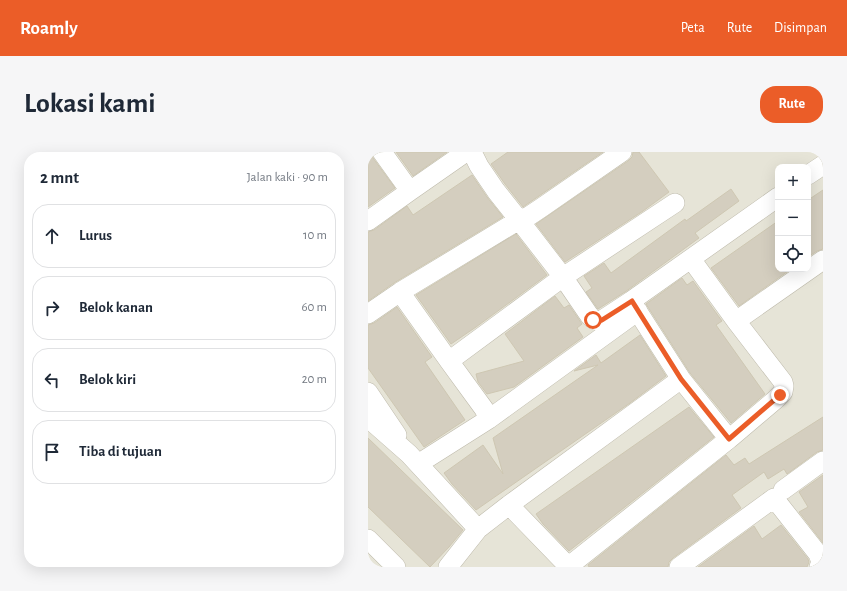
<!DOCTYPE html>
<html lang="id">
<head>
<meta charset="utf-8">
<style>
	:root { --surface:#fff; --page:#f6f6f7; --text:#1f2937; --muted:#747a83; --line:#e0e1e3; --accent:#eb5d28 }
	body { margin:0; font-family:"Alegreya Sans",sans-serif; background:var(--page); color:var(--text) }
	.controls { position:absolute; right:12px; top:12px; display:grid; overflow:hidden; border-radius:8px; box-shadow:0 4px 16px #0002 }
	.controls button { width:36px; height:36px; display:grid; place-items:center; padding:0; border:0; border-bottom:1px solid var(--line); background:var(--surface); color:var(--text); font:20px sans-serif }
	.stop { position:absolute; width:12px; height:12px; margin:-9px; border:3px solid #eb5d28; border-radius:50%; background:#fff }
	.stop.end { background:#eb5d28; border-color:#fff; box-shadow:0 1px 4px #0008 }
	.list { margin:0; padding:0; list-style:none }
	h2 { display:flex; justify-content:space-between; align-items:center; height:52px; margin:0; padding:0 16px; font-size:17px }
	h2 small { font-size:13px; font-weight:400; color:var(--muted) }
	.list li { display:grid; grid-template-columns:26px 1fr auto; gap:12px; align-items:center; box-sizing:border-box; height:64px; margin:0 8px 8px; padding:0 8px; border:1px solid var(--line); border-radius:16px }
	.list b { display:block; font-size:15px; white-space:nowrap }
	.list em { font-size:13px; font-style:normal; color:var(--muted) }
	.icon { flex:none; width:22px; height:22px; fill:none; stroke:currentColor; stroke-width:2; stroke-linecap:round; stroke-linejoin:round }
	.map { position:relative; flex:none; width:455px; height:415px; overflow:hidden; border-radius:16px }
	header { display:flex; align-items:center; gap:24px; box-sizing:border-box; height:56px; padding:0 20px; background:var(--accent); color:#fff }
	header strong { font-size:19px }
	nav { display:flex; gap:22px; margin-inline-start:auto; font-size:14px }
	.intro { display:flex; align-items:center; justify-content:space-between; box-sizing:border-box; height:96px; padding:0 24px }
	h1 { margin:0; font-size:28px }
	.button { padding:10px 18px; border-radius:16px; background:var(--accent); color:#fff; font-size:14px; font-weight:700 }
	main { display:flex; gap:24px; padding:0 24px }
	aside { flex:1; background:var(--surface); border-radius:16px; box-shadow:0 4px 16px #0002 }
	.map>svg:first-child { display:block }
</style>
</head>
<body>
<header>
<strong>Roamly</strong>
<nav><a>Peta</a><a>Rute</a><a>Disimpan</a></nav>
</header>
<div class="intro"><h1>Lokasi kami</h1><a class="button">Rute</a></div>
<main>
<aside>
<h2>2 mnt<small>Jalan kaki · 90 m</small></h2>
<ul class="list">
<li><svg class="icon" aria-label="ahead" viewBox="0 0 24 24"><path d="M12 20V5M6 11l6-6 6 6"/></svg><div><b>Lurus</b></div><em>10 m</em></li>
<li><svg class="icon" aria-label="right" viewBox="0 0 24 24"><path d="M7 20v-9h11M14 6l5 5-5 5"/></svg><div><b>Belok kanan</b></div><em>60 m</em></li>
<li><svg class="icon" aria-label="left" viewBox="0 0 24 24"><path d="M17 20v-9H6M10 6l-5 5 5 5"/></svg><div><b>Belok kiri</b></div><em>20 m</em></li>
<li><svg class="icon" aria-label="arrive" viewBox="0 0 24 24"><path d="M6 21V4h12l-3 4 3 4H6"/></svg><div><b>Tiba di tujuan</b></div></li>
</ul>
</aside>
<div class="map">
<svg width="455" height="415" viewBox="0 0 455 415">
	<rect width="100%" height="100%" fill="#f3f1e8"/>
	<path fill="#e6e4d7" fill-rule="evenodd" d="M0,0H455V415H0ZM410,15H440V117H410Z"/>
	<path fill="#d4cebf" stroke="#cec7b2" d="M0,0H3L5,6L27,36L0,55Z
		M28,0H79L45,24Z
		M140,0H235L155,55L137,32L123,12Z
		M265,0H271L301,40L275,59L197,110L168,72L260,9L264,5Z
		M104,23L119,45L135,65L26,131L0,149V80L6,78L39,54L45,63Z
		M363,37L371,49L327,81L331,86L257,140L230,157L218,140L224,136L216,124L236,111L243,121L317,67L318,69Z
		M455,38V97L449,99L440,105V48Z
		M410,69V117H423L371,154L343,116Z
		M148,82L179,123L108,175L83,192L48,143Z
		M314,126L319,133L325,129L354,169L348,173L397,242L363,271L322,221L278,152Z
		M187,144L196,156L201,153L214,172L209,176L215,185L146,235L119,242L110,230L108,222L156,209L137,182Z
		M29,155L64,205L57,210L97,268L56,295L0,216V173L6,171Z
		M272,183L298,224L262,251L108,358L84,332L76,321L115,293L135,322L125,286L230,213L206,219L228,203L233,211Z
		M321,255L346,285L201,399L175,372L168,362Z
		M455,265V298L449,300L419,322L416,317L400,327L396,320L364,343L373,356L305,406L301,410L300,415H221L220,413L358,303L366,313L377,306L381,312Z
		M0,286L95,378L81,395L62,415L0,355Z
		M455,323V391L431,360L440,355L431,340Z
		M413,373L440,407L441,410L439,415H330L386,374L394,387Z"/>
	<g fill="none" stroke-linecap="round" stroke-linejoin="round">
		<defs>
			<path id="minor" d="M14,0L42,39
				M104,0L111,14L128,39L151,68L195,125L221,163C225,168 228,170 234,168L263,149L410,45
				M440,23L455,13
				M0,69L42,39L98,0
				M32,140L81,209L116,257L121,267
				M263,149L313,227L361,287
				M0,162L32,140L151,68L161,64L173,56L254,0
				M368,169L455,108
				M81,209L195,125L307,51
				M0,240L29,283
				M0,266L41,302L110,377
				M50,312L121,267L270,159
				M415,338L455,309
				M141,353L201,415
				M0,387L28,415
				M201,414L361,287L407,248L415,240L416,234L415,230L368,169L323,107
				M80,415L110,377L141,353L313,227
				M311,415L406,346L450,402L453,410L451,415"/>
		</defs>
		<use href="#minor" stroke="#bebaab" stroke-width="20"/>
		<use href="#minor" stroke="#fff" stroke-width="19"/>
	</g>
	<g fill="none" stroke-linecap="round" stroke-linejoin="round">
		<path stroke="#eb5d28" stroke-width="5" d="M225,168L229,169L234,168L264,149L313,227L361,287L412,243"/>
	</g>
</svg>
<div class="controls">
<button>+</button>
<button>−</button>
<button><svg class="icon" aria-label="locate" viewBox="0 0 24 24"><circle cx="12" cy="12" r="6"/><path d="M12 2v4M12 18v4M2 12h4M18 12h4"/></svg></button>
</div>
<div class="stop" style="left:225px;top:168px"></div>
<div class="stop end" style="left:412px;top:243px"></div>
</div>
</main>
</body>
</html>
